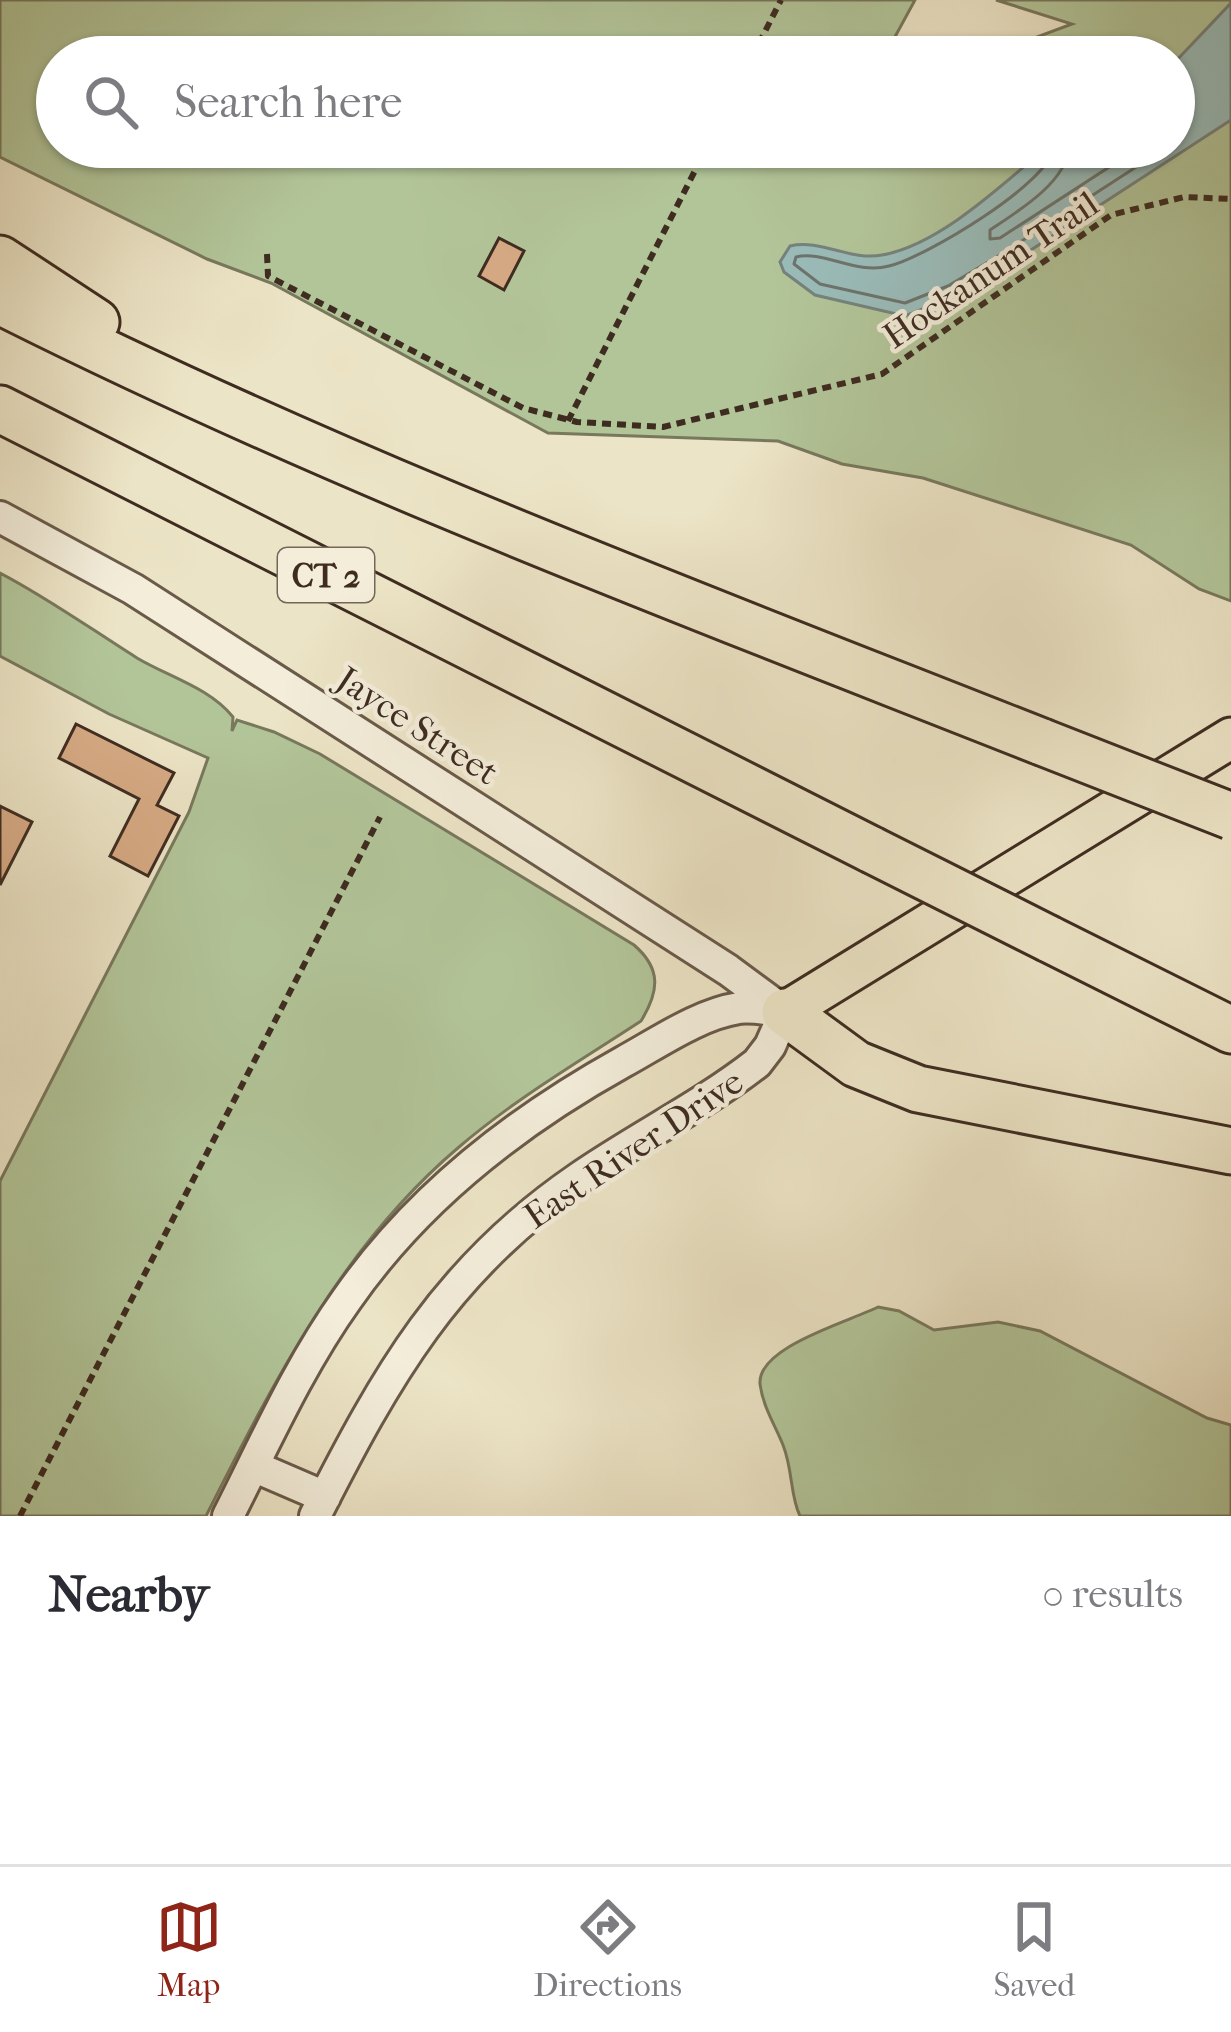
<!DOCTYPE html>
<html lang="en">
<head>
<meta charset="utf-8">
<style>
	:root { --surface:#fff; --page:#f7f7f7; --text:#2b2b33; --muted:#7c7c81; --line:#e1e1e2; --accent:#8f2418 }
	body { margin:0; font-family:"IM FELL French Canon",serif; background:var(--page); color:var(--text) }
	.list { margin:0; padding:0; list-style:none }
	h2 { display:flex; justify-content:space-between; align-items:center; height:156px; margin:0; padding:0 48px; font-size:51px }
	h2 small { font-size:39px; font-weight:400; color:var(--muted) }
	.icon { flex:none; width:66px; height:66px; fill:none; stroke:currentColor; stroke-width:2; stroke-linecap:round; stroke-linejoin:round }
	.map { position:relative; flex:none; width:1231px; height:1516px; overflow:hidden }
	.search { position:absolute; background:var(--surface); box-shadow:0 3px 9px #0004; left:36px; right:36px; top:36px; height:132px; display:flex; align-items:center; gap:30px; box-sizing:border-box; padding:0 42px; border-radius:66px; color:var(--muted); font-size:45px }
	.sheet { height:348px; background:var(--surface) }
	nav { display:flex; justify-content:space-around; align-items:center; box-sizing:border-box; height:168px; border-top:3px solid var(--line); background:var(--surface); font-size:33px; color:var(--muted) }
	nav a { display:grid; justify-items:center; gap:6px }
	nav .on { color:var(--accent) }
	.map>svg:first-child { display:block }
</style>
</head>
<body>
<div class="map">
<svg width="1231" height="1516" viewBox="0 0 1231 1516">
	<rect width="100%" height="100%" fill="#ece4c6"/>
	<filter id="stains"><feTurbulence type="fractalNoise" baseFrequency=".00167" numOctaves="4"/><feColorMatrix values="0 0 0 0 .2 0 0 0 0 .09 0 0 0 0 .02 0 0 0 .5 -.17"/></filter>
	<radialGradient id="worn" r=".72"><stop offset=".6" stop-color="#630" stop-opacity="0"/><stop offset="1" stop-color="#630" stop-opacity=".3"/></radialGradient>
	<path fill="#b2c599" stroke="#78785d" stroke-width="3" d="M0,0H915L884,57H57V147H1174V57H983L1072,24L996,0H1231V601L1199,589L1131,545L923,478L842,464L778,441L548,433L271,283L207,259L0,157Z
		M0,573C48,598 91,629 137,658C169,677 210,688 233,717L232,731L237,720L274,732L320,754L634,945C662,969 659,992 641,1021C580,1061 515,1099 459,1147C342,1246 274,1381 206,1516H0V1181L189,812L208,758L109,714L0,656Z
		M878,1307L899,1311L934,1330L998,1322L1040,1331L1207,1418L1231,1425V1516H800C790,1496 793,1470 783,1445C775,1425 763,1407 760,1384C757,1347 848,1322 878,1307Z"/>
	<path fill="#9abdbb" stroke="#75837d" stroke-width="3" d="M1231,3V120L1014,261L953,297L905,316L815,295L784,272L780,262L790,246C821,239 850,261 882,255C940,245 1004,183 1047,147H1174V63Z"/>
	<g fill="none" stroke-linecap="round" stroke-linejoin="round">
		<path stroke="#6c746e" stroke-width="3" d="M1054,147C1050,183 924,258 889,266C856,275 823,250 796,257L794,264L820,284L905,303L948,286L1008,250L1167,147
			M1069,147C1067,182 1017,212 990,230V239L1000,238L1140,147"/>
	</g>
	<path fill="#d6aa84" stroke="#3e2c21" stroke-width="3" d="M499,238L524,251L504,290L479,276Z
		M76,724L174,773L157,805L179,816L148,876L110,856L139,799L59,758Z
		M0,806L32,822L0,885Z"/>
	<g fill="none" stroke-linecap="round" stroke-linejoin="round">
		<defs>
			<path id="minor" d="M0,517L133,589L728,970L785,1012
				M253,1466L325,1497
				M228,1516C265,1443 299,1366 347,1299C418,1197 515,1122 623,1062C658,1043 699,1014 739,1008C754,1006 770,1010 785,1012
				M315,1516C386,1376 446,1269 579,1178C637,1138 702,1106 757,1063L770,1046L785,1012"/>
			<path id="major" d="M785,1012L1231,738"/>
			<path id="highway" d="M0,259L96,322
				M0,301C338,471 690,603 1042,742
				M0,409L872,850
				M1049,939L1231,1030
				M785,1012L856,1064L918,1089L1231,1151"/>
		</defs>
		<use href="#minor" stroke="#6a5a4a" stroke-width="36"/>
		<use href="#major" stroke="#3e2c21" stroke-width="45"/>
		<use href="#highway" stroke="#3e2c21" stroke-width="51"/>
		<path stroke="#3e2c21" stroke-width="6" stroke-dasharray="9 6" stroke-linecap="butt" d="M752,57L781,0
			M267,254L268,276L523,408L577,422L663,427L882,374L1111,215L1184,197L1231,199
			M568,421L707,147
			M20,1516L380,817"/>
		<use href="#minor" stroke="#f3edda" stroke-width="30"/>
		<use href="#major" stroke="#ece4c6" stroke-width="39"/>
		<use href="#highway" stroke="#ece4c6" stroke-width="45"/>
		<defs>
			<path id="highway-bridge" d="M1042,742L1231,816
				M872,850L1049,939"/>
		</defs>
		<use href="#highway-bridge" stroke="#3e2c21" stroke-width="51" stroke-linecap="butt"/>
		<use href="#highway-bridge" stroke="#ece4c6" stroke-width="45"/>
	</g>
	<g text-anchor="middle" stroke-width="9" stroke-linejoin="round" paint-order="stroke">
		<rect fill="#f3edda" stroke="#746658" stroke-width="3" x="278" y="548" width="96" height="54" rx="9"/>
		<g font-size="33" font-weight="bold" fill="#3e2c21">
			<text x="326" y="587">CT 2</text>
		</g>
		<g font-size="36" fill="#3e2c21" stroke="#f3edda">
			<text transform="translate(990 269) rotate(-34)" y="13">Hockanum Trail</text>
			<text transform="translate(418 725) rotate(33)" y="13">Jayce Street</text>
			<text transform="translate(633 1148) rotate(-34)" y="13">East River Drive</text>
		</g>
	</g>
	<rect width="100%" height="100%" filter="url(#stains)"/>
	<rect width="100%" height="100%" fill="url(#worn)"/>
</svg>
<div class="search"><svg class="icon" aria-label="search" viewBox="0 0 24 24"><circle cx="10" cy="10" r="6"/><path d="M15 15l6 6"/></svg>Search here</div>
</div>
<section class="sheet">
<h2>Nearby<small>0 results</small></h2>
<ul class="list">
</ul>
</section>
<nav>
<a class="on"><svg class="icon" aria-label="map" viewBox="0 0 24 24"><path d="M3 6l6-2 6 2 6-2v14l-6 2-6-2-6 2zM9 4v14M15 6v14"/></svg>Map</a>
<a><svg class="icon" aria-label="directions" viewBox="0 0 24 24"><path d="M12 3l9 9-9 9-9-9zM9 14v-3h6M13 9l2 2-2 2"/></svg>Directions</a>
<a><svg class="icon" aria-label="saved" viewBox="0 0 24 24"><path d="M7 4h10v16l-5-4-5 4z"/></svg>Saved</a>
</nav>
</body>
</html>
